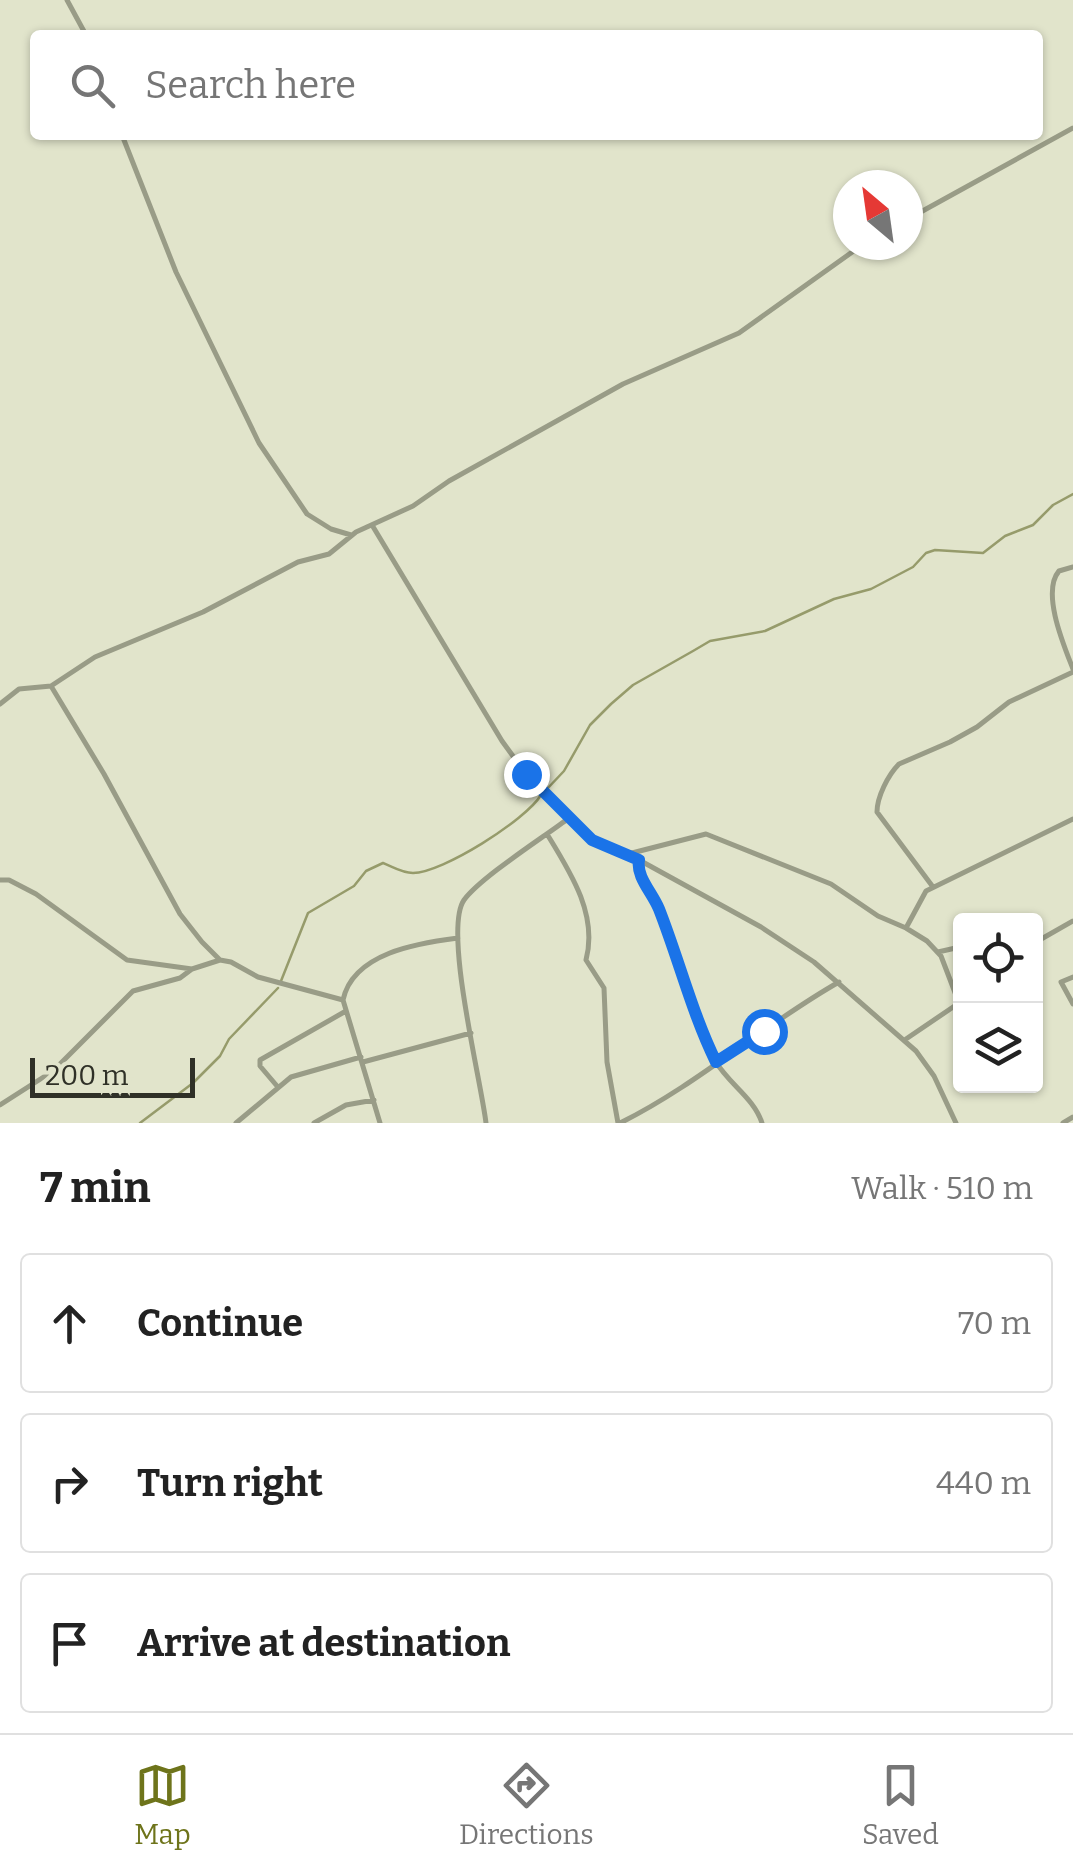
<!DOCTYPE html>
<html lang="en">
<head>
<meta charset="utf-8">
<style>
	:root { --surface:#fff; --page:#f2f2f2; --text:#222; --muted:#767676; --line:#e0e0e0; --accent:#6e741b }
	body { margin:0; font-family:Bitter,serif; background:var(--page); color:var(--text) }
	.controls { position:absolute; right:30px; bottom:30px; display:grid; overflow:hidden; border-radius:10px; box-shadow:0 2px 8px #0004 }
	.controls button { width:90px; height:90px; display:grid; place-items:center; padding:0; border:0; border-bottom:2px solid var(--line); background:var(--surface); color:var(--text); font:50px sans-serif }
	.compass { position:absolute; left:833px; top:170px; width:90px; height:90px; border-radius:50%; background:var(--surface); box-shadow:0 2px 8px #0004; rotate:331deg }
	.scale { position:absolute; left:30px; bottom:25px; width:165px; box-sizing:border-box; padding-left:10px; border:5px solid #2f3027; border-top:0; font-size:28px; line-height:35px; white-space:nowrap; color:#2f3027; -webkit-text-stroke:8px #e1e4cb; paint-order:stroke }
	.stop { position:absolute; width:30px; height:30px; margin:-22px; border:8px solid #1a73e8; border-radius:50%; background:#fff }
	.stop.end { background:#1a73e8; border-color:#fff; box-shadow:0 2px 10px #0008 }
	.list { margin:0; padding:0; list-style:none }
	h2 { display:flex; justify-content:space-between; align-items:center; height:130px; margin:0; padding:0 40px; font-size:42px }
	h2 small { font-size:32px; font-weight:400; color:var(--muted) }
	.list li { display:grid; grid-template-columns:65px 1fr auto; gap:30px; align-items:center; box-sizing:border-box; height:140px; margin:0 20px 20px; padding:0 20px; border:2px solid var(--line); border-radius:10px }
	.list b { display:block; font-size:38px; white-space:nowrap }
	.list em { font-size:32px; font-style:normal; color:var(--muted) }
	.icon { flex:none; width:55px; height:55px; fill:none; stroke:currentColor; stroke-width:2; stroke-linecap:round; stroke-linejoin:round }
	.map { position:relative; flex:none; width:1073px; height:1123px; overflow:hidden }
	.search { position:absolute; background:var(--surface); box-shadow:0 2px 8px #0004; left:30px; right:30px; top:30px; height:110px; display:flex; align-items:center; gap:25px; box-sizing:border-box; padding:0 35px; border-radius:10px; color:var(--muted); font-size:38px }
	.sheet { height:610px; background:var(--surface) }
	nav { display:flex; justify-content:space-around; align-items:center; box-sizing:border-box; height:140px; border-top:2px solid var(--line); background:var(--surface); font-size:28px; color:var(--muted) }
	nav a { display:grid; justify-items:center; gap:5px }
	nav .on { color:var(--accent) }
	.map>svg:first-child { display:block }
</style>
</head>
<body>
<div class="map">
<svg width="1073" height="1123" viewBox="0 0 1073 1123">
	<rect width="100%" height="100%" fill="#e1e4cb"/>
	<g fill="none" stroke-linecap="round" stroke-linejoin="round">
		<path stroke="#969b6b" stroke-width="2.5" d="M547,789L564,771L590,725L611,704L633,685L693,651L710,641L765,631L834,599L871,589L913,567L926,553L935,550L983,553L1005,536L1033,525L1053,505L1073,494
			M281,981L308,913L354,886L366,871L383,863C393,867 402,873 413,873C442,873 526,820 541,795
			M140,1123L193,1083L220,1056L229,1039L278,988"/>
		<path stroke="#999c87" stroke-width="5" d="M67,0L86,35
			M122,135L176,272L259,443L307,514L331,529L351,535
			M908,219L1073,128
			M372,525L502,741L526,774L585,834L611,849L628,854L706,834L831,884L878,916L906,928L927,941L941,956L959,1003L906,1039
			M1073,567L1059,571C1041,592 1064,646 1073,669
			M51,686L104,774L180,914L202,942L220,960L231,962L258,977L343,1000
			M0,704L19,689L51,686L95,657L203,612L298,562L329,554L356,532L413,506L449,481L623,384L739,333L862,245
			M547,834C571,873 598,915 586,960L604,988L607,1062L618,1123
			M630,855L761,927L814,962L916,1051L934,1076L956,1123
			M639,860C636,877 652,893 659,909C679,959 689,1015 716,1062C729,1084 754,1098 762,1123
			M0,880H9L36,894L127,960L192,969L220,960
			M933,887L877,812C877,797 888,775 899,764L950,742L977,727L1009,702L1073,672
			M906,928L926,891L1073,819
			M1036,942L1073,921
			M938,952L960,947
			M1073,977L1061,982L1073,1004
			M363,1062L471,1033
			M277,1086L260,1066V1060L346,1011
			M0,1105L53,1071L133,991L180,978L192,969
			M236,1123L291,1077L361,1057
			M314,1123L346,1105L374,1100
			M380,1123L343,1000C353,953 418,943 458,938
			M486,1123C481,1080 443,930 464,900C481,877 544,837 569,818
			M620,1123C697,1085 763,1025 839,982
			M1063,1123L1073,1117"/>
	</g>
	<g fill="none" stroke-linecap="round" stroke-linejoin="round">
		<path stroke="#1a73e8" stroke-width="12" d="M526,774L592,840L639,860C636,877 652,892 659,909C679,960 692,1013 716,1062L764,1031"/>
	</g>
</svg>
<div class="controls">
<button><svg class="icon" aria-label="locate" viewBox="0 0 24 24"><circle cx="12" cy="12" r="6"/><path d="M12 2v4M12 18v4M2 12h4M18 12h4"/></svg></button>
<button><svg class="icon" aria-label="layers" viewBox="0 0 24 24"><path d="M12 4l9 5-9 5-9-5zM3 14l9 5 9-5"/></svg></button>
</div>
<svg class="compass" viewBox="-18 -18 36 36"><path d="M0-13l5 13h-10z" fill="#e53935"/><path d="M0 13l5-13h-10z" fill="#767676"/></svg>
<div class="scale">200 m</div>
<div class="stop" style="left:764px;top:1031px"></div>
<div class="stop end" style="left:526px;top:774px"></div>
<div class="search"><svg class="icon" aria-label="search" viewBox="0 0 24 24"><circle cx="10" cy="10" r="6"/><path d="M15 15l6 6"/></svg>Search here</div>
</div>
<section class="sheet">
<h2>7 min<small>Walk · 510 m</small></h2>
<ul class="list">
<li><svg class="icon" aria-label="ahead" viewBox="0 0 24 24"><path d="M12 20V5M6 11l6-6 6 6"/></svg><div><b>Continue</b></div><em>70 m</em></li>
<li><svg class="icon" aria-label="right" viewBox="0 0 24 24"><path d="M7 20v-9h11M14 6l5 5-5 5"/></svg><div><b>Turn right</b></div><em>440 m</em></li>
<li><svg class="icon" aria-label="arrive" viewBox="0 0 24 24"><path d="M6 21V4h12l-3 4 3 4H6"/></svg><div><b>Arrive at destination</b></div></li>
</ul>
</section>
<nav>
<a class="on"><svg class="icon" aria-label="map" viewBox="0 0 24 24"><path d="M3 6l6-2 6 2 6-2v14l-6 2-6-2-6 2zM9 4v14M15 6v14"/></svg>Map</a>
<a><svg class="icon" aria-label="directions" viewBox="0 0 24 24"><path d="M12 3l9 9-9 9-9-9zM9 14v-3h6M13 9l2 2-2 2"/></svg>Directions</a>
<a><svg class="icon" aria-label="saved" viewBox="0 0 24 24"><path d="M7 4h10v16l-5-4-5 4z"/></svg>Saved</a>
</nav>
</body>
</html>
